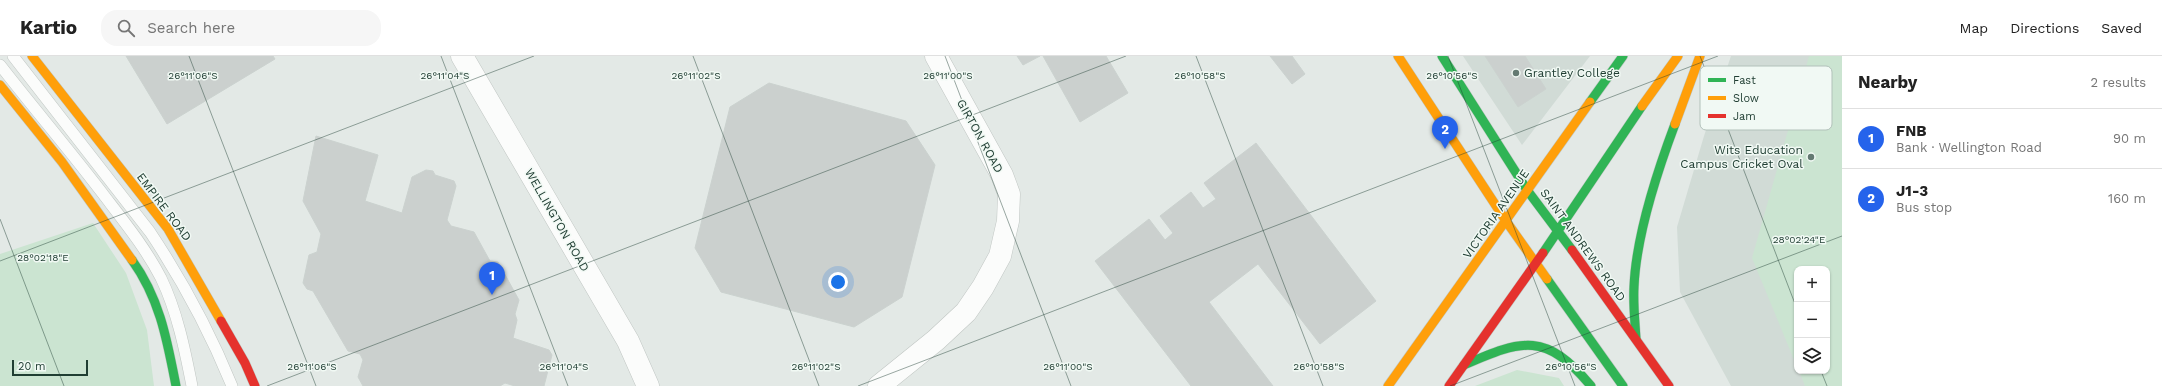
<!DOCTYPE html>
<html lang="en">
<head>
<meta charset="utf-8">
<style>
	:root { --surface:#fff; --page:#f6f6f6; --text:#222; --muted:#767676; --line:#e0e0e0; --accent:#2563eb }
	body { margin:0; font-family:"Work Sans",sans-serif; background:var(--page); color:var(--text) }
	.controls { position:absolute; right:12px; bottom:12px; display:grid; overflow:hidden; border-radius:8px; box-shadow:0 1px 3px #0004 }
	.controls button { width:36px; height:36px; display:grid; place-items:center; padding:0; border:0; border-bottom:1px solid var(--line); background:var(--surface); color:var(--text); font:20px sans-serif }
	.scale { position:absolute; left:12px; bottom:10px; width:76px; box-sizing:border-box; padding-left:4px; border:2px solid #203e33; border-top:0; font-size:11px; line-height:14px; white-space:nowrap; color:#203e33; -webkit-text-stroke:3px #f1f9f4; paint-order:stroke }
	.you { position:absolute; left:838px; top:226px; width:14px; height:14px; margin:-10px; border:3px solid #fff; border-radius:50%; background:#1a73e8; box-shadow:0 0 0 6px #1a73e833 }
	.badge { display:grid; place-items:center; width:26px; height:26px; border-radius:50%; background:var(--accent); color:#fff; font-size:13px; font-weight:700 }
	.pin { position:absolute; translate:-50% -33px; filter:drop-shadow(0 1px 2px #0008) }
	.pin::after { content:''; position:absolute; top:21px; width:14px; height:12px; background:inherit; clip-path:polygon(0 0,100% 0,50% 100%) }
	.list { margin:0; padding:0; list-style:none }
	h2 { display:flex; justify-content:space-between; align-items:center; height:52px; margin:0; padding:0 16px; font-size:17px }
	h2 small { font-size:13px; font-weight:400; color:var(--muted) }
	.list li { display:grid; grid-template-columns:26px 1fr auto; gap:12px; align-items:center; box-sizing:border-box; height:60px; padding:0 16px; border-top:1px solid var(--line) }
	.list b { display:block; font-size:15px; white-space:nowrap }
	.list p { margin:0; font-size:13px; white-space:nowrap; color:var(--muted) }
	.list em { font-size:13px; font-style:normal; color:var(--muted) }
	.icon { flex:none; width:22px; height:22px; fill:none; stroke:currentColor; stroke-width:2; stroke-linecap:round; stroke-linejoin:round }
	.map { position:relative; flex:none; width:1842px; height:330px; overflow:hidden }
	header { display:flex; align-items:center; gap:24px; box-sizing:border-box; height:56px; padding:0 20px; background:var(--surface); border-bottom:1px solid var(--line) }
	header strong { font-size:19px }
	nav { display:flex; gap:22px; margin-inline-start:auto; font-size:14px }
	.search { width:280px; height:36px; background:var(--page); display:flex; align-items:center; gap:10px; box-sizing:border-box; padding:0 14px; border-radius:16px; color:var(--muted); font-size:15px }
	main { display:flex }
	aside { flex:1; background:var(--surface) }
	.map>svg:first-child { display:block }
</style>
</head>
<body>
<header>
<strong>Kartio</strong>
<div class="search"><svg class="icon" aria-label="search" viewBox="0 0 24 24"><circle cx="10" cy="10" r="6"/><path d="M15 15l6 6"/></svg>Search here</div>
<nav><a>Map</a><a>Directions</a><a>Saved</a></nav>
</header>
<main>
<div class="map">
<svg width="1842" height="330" viewBox="0 0 1842 330">
	<rect width="100%" height="100%" fill="#e3e9e6"/>
	<path fill="#d1dbd6" fill-rule="evenodd" d="M1463,0H1590L1522,89Z
		M1731,0H1842V330H1731L1680,236L1677,171L1704,80ZM1797,213H1827V315H1797Z"/>
	<path fill="#cbe4d1" d="M1809,0H1842V330H1805L1799,315H1827V213H1797V311L1752,202Z
		M93,167L126,217L147,274L154,330H0V198Z
		M1517,314L1559,322L1564,330H1475Z"/>
	<path fill="#cbd0ce" stroke="#cbd2cf" d="M126,0H273L275,3L167,68Z
		M1017,0H1040L1023,9Z
		M1043,0H1106L1128,37L1080,66Z
		M1270,0H1292L1305,18L1292,28Z
		M1485,0H1525L1546,33L1518,51Z
		M769,27L906,65L935,109L902,241L854,271L721,236L695,192L730,51Z
		M316,80L378,99L365,145L402,157L412,121L426,114L433,115L435,119L454,125L456,130L447,164L451,170L474,176L490,205L498,206L519,244L515,258L517,264L513,282L549,294L552,299L544,330H515L505,327L500,330H363L358,321L363,304L360,298L348,295L313,235L307,233L303,227L309,199L317,196L321,178L303,145Z
		M1256,87L1376,245L1320,288L1258,208L1209,246L1273,330H1191L1095,205L1149,163L1165,184L1173,177L1160,160L1191,136L1203,152L1216,143L1204,127Z"/>
	<g fill="none" stroke-linecap="round" stroke-linejoin="round">
		<defs>
			<path id="lane" d="M13,0L150,176C182,224 210,276 232,330
				M0,9C35,54 72,97 106,142C126,168 146,193 161,222C177,255 185,294 192,330"/>
			<path id="street" d="M462,0L628,285L648,330
				M879,330L936,284L966,256L983,231L1000,200L1008,165L1009,138L1002,119L936,0"/>
			<path id="fast" d="M1442,0L1527,134L1572,194
				M1590,46L1623,0
				M1543,197L1642,50
				M132,204C160,243 167,284 176,330
				M1547,223L1623,330
				M1636,283C1635,266 1633,248 1634,231C1636,180 1657,116 1675,68
				M1464,309C1523,283 1546,276 1591,330"/>
			<path id="slow" d="M32,0L168,173L221,265
				M1398,0L1506,165L1547,223
				M0,29L62,106L132,204
				M1642,50L1678,0
				M1675,68L1700,0
				M1388,330L1590,46"/>
			<path id="jam" d="M1572,194L1669,330
				M221,265L245,307L255,330
				M1449,330L1543,197"/>
		</defs>
		<use href="#lane" stroke="#c0c6c3" stroke-width="12"/>
		<use href="#street" stroke="#c0c6c3" stroke-width="23"/>
		<use href="#fast" stroke="#bfc7c3" stroke-width="10"/>
		<use href="#slow" stroke="#bfc7c3" stroke-width="10"/>
		<use href="#jam" stroke="#bfc7c3" stroke-width="10"/>
		<use href="#lane" stroke="#fbfcfb" stroke-width="11"/>
		<use href="#street" stroke="#fbfcfb" stroke-width="22"/>
		<use href="#fast" stroke="#30b455" stroke-width="9"/>
		<use href="#slow" stroke="#ff9f0a" stroke-width="9"/>
		<use href="#jam" stroke="#e5322d" stroke-width="9"/>
	</g>
	<path fill="none" stroke="#203e33" stroke-width="1" stroke-opacity="0.45" d="M189,0L316,330M441,0L568,330M693,0L819,330M945,0L1071,330M1196,0L1323,330M1448,0L1575,330M1700,0L1797,253M0,163L64,330M0,205L534,0M1821,315L1827,330M267,330L1126,0M858,330L1718,0M1450,330L1842,180"/>
	<g fill="#647a72" stroke="#f1f9f4" stroke-width="1.5">
		<circle cx="1516" cy="17" r="4"/>
		<circle cx="1811" cy="101" r="4"/>
	</g>
	<g text-anchor="middle" stroke-width="3" stroke-linejoin="round" paint-order="stroke">
		<g font-size="12" fill="#203e33" stroke="#f1f9f4" text-anchor="start">
			<text x="1524" y="21">Grantley College</text>
			<text x="1803" y="98" text-anchor="end">Wits Education<tspan x="1803" dy="14">Campus Cricket Oval</tspan></text>
		</g>
		<g font-size="12" fill="#203e33" stroke="#f1f9f4">
			<text transform="translate(980 80) rotate(61)" y="4">GIRTON ROAD</text>
			<text transform="translate(164 151) rotate(53)" y="4">EMPIRE ROAD</text>
			<text transform="translate(1496 158) rotate(-55)" y="4">VICTORIA AVENUE</text>
			<text transform="translate(557 164) rotate(60)" y="4">WELLINGTON ROAD</text>
			<text transform="translate(1583 189) rotate(54)" y="4">SAINT ANDREWS ROAD</text>
		</g>
	</g>
	<rect x="1700" y="10" width="132" height="64" rx="6" fill="#f1f9f4" stroke="#b2c1ba" stroke-width="1"/>
	<rect x="1708" y="22" width="18" height="4" fill="#30b455"/>
	<rect x="1708" y="40" width="18" height="4" fill="#ff9f0a"/>
	<rect x="1708" y="58" width="18" height="4" fill="#e5322d"/>
	<g font-size="11" fill="#203e33">
		<text x="1733" y="28">Fast</text>
		<text x="1733" y="46">Slow</text>
		<text x="1733" y="64">Jam</text>
	</g>
	<g font-size="10" text-anchor="middle" fill="#203e33" stroke="#f1f9f4" stroke-width="3" stroke-linejoin="round" paint-order="stroke">
		<text x="193" y="23">26°11'06"S</text>
		<text x="445" y="23">26°11'04"S</text>
		<text x="696" y="23">26°11'02"S</text>
		<text x="1200" y="23">26°10'58"S</text>
		<text x="1452" y="23">26°10'56"S</text>
		<text x="948" y="23">26°11'00"S</text>
		<text x="1799" y="187">28°02'24"E</text>
		<text x="43" y="205">28°02'18"E</text>
		<text x="312" y="314">26°11'06"S</text>
		<text x="564" y="314">26°11'04"S</text>
		<text x="816" y="314">26°11'02"S</text>
		<text x="1068" y="314">26°11'00"S</text>
		<text x="1319" y="314">26°10'58"S</text>
		<text x="1571" y="314">26°10'56"S</text>
	</g>
</svg>
<div class="controls">
<button>+</button>
<button>−</button>
<button><svg class="icon" aria-label="layers" viewBox="0 0 24 24"><path d="M12 4l9 5-9 5-9-5zM3 14l9 5 9-5"/></svg></button>
</div>
<div class="scale">20 m</div>
<div class="you"></div>
<div class="pin badge" style="left:492px;top:239px">1</div>
<div class="pin badge" style="left:1445px;top:93px">2</div>
</div>
<aside>
<h2>Nearby<small>2 results</small></h2>
<ul class="list">
<li><span class="badge">1</span><div><b>FNB</b><p>Bank · Wellington Road</p></div><em>90 m</em></li>
<li><span class="badge">2</span><div><b>J1-3</b><p>Bus stop</p></div><em>160 m</em></li>
</ul>
</aside>
</main>
</body>
</html>
